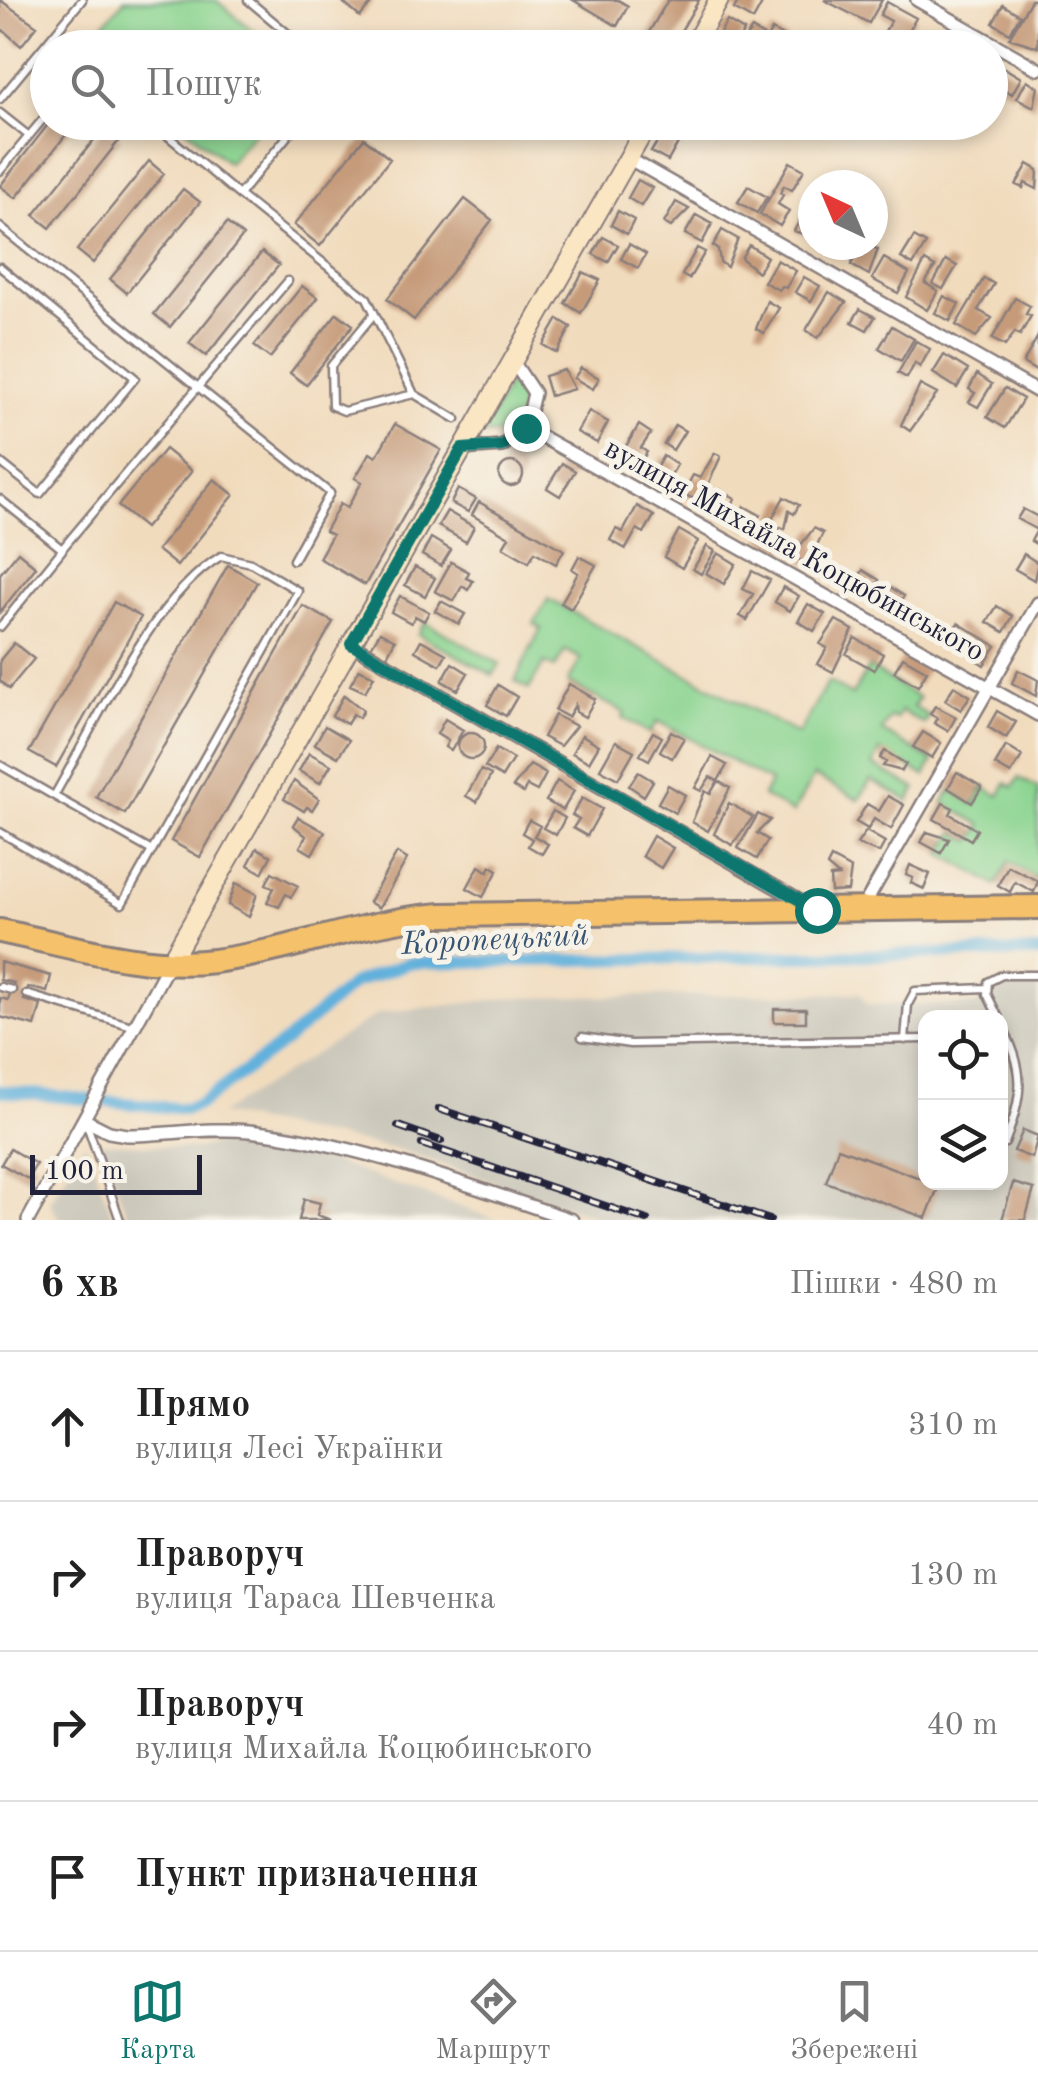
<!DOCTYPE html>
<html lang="uk">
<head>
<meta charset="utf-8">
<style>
	:root { --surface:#fff; --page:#f6f6f6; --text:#222; --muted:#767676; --line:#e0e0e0; --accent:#0f766e }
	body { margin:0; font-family:"Old Standard TT",serif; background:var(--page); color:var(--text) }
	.controls { position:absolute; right:30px; bottom:30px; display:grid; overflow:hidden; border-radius:20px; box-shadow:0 5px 15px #0003 }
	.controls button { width:90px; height:90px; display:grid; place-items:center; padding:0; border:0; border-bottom:2px solid var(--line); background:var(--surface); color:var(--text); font:50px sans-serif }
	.compass { position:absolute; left:798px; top:170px; width:90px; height:90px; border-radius:50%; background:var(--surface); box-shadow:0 5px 15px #0003; rotate:316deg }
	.scale { position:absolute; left:30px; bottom:25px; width:172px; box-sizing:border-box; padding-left:10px; border:5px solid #22223b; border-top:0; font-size:28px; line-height:35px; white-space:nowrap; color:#22223b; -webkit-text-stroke:8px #f7f3e8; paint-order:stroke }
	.stop { position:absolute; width:30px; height:30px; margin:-22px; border:8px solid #0f766e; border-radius:50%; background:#fff }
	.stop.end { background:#0f766e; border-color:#fff; box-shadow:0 2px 10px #0008 }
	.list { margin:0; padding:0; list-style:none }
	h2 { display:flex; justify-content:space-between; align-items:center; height:130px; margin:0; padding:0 40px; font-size:42px }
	h2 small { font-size:32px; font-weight:400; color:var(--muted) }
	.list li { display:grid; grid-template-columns:65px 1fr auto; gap:30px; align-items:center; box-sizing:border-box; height:150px; padding:0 40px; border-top:2px solid var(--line) }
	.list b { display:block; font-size:38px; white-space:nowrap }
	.list p { margin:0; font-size:32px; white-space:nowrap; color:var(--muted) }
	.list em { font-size:32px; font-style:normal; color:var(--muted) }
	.icon { flex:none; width:55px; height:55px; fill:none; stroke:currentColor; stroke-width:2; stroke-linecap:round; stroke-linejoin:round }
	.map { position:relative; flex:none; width:1038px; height:1220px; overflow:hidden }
	.search { position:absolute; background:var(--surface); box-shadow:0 5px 15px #0003; left:30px; right:30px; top:30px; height:110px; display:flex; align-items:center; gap:25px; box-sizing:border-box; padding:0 35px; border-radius:55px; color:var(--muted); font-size:38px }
	.sheet { height:730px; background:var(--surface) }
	nav { display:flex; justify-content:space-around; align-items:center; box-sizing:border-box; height:140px; border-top:2px solid var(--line); background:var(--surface); font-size:28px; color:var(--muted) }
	nav a { display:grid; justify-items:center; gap:5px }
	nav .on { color:var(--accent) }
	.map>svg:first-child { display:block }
</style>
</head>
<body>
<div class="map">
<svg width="1038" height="1220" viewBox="0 0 1038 1220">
	<rect width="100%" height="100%" fill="#f7f3e8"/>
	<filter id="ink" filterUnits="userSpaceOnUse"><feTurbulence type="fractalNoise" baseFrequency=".01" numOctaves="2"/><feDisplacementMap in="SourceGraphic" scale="20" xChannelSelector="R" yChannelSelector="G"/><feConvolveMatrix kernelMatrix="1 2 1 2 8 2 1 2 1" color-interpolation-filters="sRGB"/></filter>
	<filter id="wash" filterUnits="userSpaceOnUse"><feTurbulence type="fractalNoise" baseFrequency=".0048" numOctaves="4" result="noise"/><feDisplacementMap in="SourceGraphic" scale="40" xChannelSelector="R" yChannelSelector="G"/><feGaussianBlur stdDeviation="2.25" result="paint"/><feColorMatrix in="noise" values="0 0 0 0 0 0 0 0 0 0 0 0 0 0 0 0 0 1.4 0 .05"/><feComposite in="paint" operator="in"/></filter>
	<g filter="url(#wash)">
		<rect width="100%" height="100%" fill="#f1dbbd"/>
		<path fill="#c8c4b8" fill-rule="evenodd" d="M1000,985H1038V1220H607L400,1150L220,1114L380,1013L510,998L860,993L867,1004L975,1005ZM926,1018H1000V1182H926Z
			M235,1139L283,1145L497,1220H129L101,1142L197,1149Z
			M85,1143L114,1220H60L50,1202Z"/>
		<path fill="#8ad490" stroke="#567b66" stroke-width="2.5" d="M124,0H216L273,47H91L87,44Z
			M180,123H262L228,163Z
			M511,380C526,402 525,420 502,434L481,435Z
			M548,599L798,734L828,682L852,695L869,667L919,698L913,707L929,716L924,724L901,711L896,719L890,717L882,731L933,761L925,776L880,751L873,765L916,789L909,801L871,780L859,800L814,776L793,813L763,796L770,782L658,721L650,733L623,718L625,713L568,682L581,659L565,650L555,668L544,663L529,689L515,681L541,628L534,624Z
			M425,622L500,664L493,675L418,634Z
			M1019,778L1038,788V879L1009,862L996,885L942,854L955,832L972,841L982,825L943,803L951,790L974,804L984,787L999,796L1006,783L1013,787Z"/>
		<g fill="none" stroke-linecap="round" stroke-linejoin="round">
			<path stroke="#62b1dc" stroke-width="12" d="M0,1091L185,1109L200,1104L286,1041L354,983L409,963L1038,952"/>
		</g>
		<g id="blocks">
			<path fill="#c69b7a" d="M0,0L37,26L21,46L3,30L0,34Z
				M340,0H374L360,17Z
				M573,0H618L628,6L617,26Z
				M668,0H699L671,48H652L643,42Z
				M739,0H764L753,20L734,9Z
				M824,0H882L869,23Z
				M1031,0H1038V47L1009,38Z
				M887,2L916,18L903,41L885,31L891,21L880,15Z
				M1003,5L1020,15L1010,33L993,23Z
				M727,21L744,31L736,45L719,35Z
				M752,29L767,38L772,30L788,39L783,47L769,39L763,48L746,37Z
				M1001,66L1021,78L1012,94L992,82Z
				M1027,80L1038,87L1034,107L1017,98Z
				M50,122H76L16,198L0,186Z
				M105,126L121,138L50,228L34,215Z
				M663,132L679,141L668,161L651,152Z
				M364,138L390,159L320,246L294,225Z
				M149,161L164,174L93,263L77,250Z
				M790,162L804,170L792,190L784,186L780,193L783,195L778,204L789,211L780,226L760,214Z
				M1028,164L1038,170L1037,189L1025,183L1023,188L1016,185Z
				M638,180L652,188L641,206L628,198Z
				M748,186L767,197L757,213L738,202Z
				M183,189L200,202L127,293L110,279Z
				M465,199L492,220L414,320L387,299Z
				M676,202L689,209L671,227L664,223Z
				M618,211L634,220L627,234L611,225Z
				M804,212L813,217L812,237L794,231Z
				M696,215L712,224L702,243L685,234Z
				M227,223L243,236L170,327L154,314Z
				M722,230L738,239L727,267L720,262L718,249L713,246Z
				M603,237L618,245L608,262L593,254Z
				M914,237L926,244L913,265L901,258Z
				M629,244L646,254L638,268L621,259Z
				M749,245L767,257L758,272L741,258Z
				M861,245L878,249L869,275L851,265Z
				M697,248L705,252L689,279L682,275Z
				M262,252L279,265L206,356L189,343Z
				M884,258L909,273L898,293L872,279Z
				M777,260L796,271L786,288L782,286L779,290L764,282Z
				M946,260L957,266L943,289L933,284Z
				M925,261L935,267L925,283L938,291L927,310L906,297Z
				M583,272L600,280L581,313L565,303Z
				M804,277L820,286L811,301L795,292Z
				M984,278L994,284L978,310L992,318L976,337L956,325Z
				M302,286L318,298L270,358L254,346Z
				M829,292L846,302L818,338L806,330Z
				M944,296L959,304L950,321L935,313Z
				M1015,298L1030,306L1026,314L1031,316L1020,335L1015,332L1005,346L992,339Z
				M767,301L779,308L764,333L756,329Z
				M860,309L875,317L867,330L852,322Z
				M337,313L353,325L306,385L290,373Z
				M558,319L571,327L557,353L543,345Z
				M892,326L914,339L901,361L879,348Z
				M1038,336V372L1023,363Z
				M916,341L930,349L920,367L915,363L907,378L898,373Z
				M944,355L968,370L957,388L933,373Z
				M581,368L599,378L593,389L574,378Z
				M564,370L574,389L550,396L544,376Z
				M977,374L992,384L978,407L969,402L975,393L969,389Z
				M920,385L937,394L910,431L901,425Z
				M1005,388L1023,399L1005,428L987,417Z
				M589,411L608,422L597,443L577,432Z
				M395,424L441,450L365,585L319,558L332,535L325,531L340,504L347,508L362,482L355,478L370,453L376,457Z
				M639,425L651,433L641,448L647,452L637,468L619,457Z
				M675,425L685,431L673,450L664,444Z
				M165,449L192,471L145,528L118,506Z
				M715,453L721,456L700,502L683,494L693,475L700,478Z
				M663,456L677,465L665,485L651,477Z
				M499 474a12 12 0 1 1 24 0a12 12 0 1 1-24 0Z
				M562,463L575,471L560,496L547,488Z
				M214,479L234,495L177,566L157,550Z
				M458,489L476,499L468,512L451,503Z
				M719,489L735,498L728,519L711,510Z
				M784,497L799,505L794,514L789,511L785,529L780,527L777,532L792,540L785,553L761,539Z
				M479,502L564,550L556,564L535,552L529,562L503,547L509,537L472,515Z
				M637,506L654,516L644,533L637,529L626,549L610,540L616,529L623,532Z
				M744,506L760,515L750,531L735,522Z
				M1023,509L1038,517V545L1031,541L1037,530L1017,519Z
				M447,511L474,527L466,542L438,526Z
				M814,528L823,533L816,547L824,552L815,568L792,556Z
				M679,530L698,541L682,568L664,557Z
				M431,538L451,550L441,566L422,555Z
				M707,546L715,551L701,574L693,569Z
				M18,552L36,567L0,612V574Z
				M718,553L736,564L724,584L706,573Z
				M1024,554L1038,563L1034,580L1015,569Z
				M579,556L596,565L571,609L561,603L578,573L572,569Z
				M451,562L469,572L466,578L473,581L468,590L462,586L454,601L435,591Z
				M228,565L257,582L125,814L96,797Z
				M415,567L435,578L425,596L405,585Z
				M863,570L879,580L868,598L852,589Z
				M752,571L770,580L747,620L740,616L753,594L743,589Z
				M783,587L799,596L790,611L775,602Z
				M890,587L904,596L893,614L879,605Z
				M400,596L429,612L424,621L415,616L411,623L391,612Z
				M441,601L465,614L459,624L435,611Z
				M114,602L141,617L56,767L29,752Z
				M808,604L825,614L814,631L798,621Z
				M303,606L333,622L200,857L171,841Z
				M997,606L1013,616L1004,632L987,622Z
				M836,620L853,630L833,672L818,664L827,648L820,644Z
				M958,623L996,646L984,665L969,655L974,646L954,629Z
				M380,632L395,640L387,656L371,647Z
				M855,638L883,654L874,670L846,654Z
				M421,640L446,654L440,665L415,651Z
				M14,643L34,659L9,689L0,681V660Z
				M903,657L927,671L918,686L894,672Z
				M452,663L468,673L458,690L442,681Z
				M359,669L374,676L365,692L350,685Z
				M1018,670L1038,680L1036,696L1012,683Z
				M569,684L595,699L585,717L576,712L575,705L568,717L555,710Z
				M498,685L517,697L506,716L487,705Z
				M954,686L970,696L961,710L945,700Z
				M344,695L363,710L359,718L353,714L347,724L332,716Z
				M935,706L956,717L948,731L934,723L937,718L930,714Z
				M997,711L1016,722L1006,738L988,727Z
				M555,715L576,726L560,746L543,737Z
				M445,719L463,730L451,751L445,747L448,741L437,734Z
				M325,726L349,740L338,757L315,744Z
				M671,731L684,738L672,758L660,751Z
				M653,732L662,737L649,760L640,755Z
				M923,732L941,743L932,758L913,747Z
				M458 746a13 13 0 1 1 26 0a13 13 0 1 1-26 0Z
				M582,735L599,745L589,762L572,753Z
				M616,741L634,751L618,779L600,769Z
				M1006,746L1022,756L1011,774L995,765Z
				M496,749L513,759L502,777L485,767Z
				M885,751L906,764L902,771L883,766L886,762L880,758Z
				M309,753L331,765L320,783L299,771Z
				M712,757L727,765L718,781L730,788L708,831L692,822L705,791L710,794L718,781L710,777L701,791L695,788Z
				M530,765L546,774L537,791L527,786L523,793L513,787Z
				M481,770L491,775L477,802L466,796Z
				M638,772L653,781L644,796L629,786Z
				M957,772L982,787L972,803L948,788Z
				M294,781L319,799L312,810L307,807L304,811L284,799Z
				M557,781L574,791L563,810L546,801Z
				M668,785L685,795L675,813L658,803Z
				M888,796L904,805L891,829L874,819L868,829L856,822L867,804L879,811Z
				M582,798L602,809L587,836L573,828L579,819L572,815Z
				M729,803L753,817L732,845L714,834Z
				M943,803L953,808L950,814L977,830L971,840L934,819Z
				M553,811L565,818L556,835L543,828Z
				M758,814L770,820L757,833L768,840L757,859L738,848Z
				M298,817L325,832L312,854L300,847L306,836L293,825Z
				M529,820L540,826L534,836L548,844L542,854L528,846L532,839L522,833Z
				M866,831L885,842L879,853L857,844Z
				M927,832L949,839L941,853L921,842Z
				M653,836L673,848L661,868L642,856Z
				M257,848L271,856L262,873L248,865Z
				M397,853L407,859L379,908L369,902Z
				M831,858L851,869L848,891L831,892L830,877L839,876L827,866Z
				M910,865L930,874L924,889L911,883L913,878L906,875Z
				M479,866L488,872L491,866L498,870L483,897L467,888Z
				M1008,866L1038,881L1034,892L1015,882L1010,892L998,885Z
				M272,872L298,886L291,897L286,894L279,907L267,902L274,888L266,884Z
				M236,883L257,894L249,917L228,905Z
				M0,962L51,976L47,992L28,987L24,1000L41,1005L35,1026L0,1017V998L8,1000L14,983L0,980Z
				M774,1009H806V1022H774Z
				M1023,1130L1038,1136L1032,1158L1014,1151Z
				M838,1148L939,1185L926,1218L826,1182Z
				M10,1149L36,1164L28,1179L1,1164Z
				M1013,1183L1034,1189L1025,1220H1002Z
				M304,1199L320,1203L317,1215L331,1220H299Z"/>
		</g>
	</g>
	<g filter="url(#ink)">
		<use href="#blocks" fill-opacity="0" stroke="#8a7e7c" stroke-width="2.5"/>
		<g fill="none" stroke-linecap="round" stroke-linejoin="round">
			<defs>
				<path id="lane" d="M248,0L305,48
					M0,99L82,0
					M0,113L29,136
					M151,122L239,195
					M299,122L239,195L367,298L414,394L456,419
					M0,171L48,113
					M0,227L198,387L62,549L0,499
					M0,267L135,378L40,494L0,462
					M288,281L198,387L330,493L293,560
					M374,314L331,366L332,406L344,411L414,394
					M0,627L62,550
					M0,765L54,796
					M0,832L122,904L298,591L251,563L221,556C151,598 96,724 54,796L152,851
					M0,987L12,990
					M26,994L132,1026
					M999,1018L987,994L988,982L1002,975H1038
					M1000,1021C1026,1072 1024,1091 1005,1143
					M582,1037L630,1044L926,1039
					M905,1040L908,1004L915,991L986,988
					M86,1122L120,1220"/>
				<path id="street" d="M917,0L1038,69
					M628,158L1038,392
					M526,428L1038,715
					M462,449L502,446L526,428L534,393L512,360
					M351,644L807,905
					M862,909L1038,603
					M85,1120L109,1132L127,1135C166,1135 210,1127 249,1131C360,1144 467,1185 572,1220
					M28,1220L170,962"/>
				<path id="secondary" d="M692,48L719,0
					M170,962L649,122"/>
				<path id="highway" d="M0,931C68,945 145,970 214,961C291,951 363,921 441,915L1038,907"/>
			</defs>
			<use href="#lane" stroke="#8a7e7c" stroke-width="11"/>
			<use href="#street" stroke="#8a7e7c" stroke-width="16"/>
			<use href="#secondary" stroke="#8a7e7c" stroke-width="22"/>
			<use href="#highway" stroke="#8a7e7c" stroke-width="28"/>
			<use href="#lane" stroke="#fff" stroke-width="6"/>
			<use href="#street" stroke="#fff" stroke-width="11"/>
			<use href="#secondary" stroke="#fbe6c4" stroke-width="18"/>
			<use href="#highway" stroke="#f5c16b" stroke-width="22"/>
			<defs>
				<path id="rail" d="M439,1109L770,1220
					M398,1126L441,1141
					M422,1144L647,1220"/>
			</defs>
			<use href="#rail" stroke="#22223b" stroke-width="8"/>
			<use href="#rail" stroke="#f7f3e8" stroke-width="4" stroke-dasharray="11" stroke-linecap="butt"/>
		</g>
	</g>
	<g fill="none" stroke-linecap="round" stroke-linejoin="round" filter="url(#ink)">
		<path stroke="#0f766e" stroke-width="12" d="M526,428L502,446L462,449L351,644L817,910"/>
	</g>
	<g text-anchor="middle" stroke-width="10" stroke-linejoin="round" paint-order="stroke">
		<g font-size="30" fill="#22223b" stroke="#f7f3e8">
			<text transform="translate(795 549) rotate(29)" y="10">вулиця Михайла Коцюбинського</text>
		</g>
		<g font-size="32" font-style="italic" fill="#385473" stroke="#f7f3e8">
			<text transform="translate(495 938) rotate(-3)" y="11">Коропецький</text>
		</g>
	</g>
</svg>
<div class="controls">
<button><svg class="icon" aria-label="locate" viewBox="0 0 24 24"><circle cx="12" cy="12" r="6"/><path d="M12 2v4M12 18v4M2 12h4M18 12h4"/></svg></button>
<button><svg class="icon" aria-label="layers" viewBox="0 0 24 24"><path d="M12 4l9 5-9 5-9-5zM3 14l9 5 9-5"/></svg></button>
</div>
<svg class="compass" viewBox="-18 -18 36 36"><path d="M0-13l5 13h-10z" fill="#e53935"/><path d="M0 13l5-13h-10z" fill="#767676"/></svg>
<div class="scale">100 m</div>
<div class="stop" style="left:817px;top:910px"></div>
<div class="stop end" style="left:526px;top:428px"></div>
<div class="search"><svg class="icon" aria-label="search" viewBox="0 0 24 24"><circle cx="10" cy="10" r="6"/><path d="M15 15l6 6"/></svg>Пошук</div>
</div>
<section class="sheet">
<h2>6 хв<small>Пішки · 480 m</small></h2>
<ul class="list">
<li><svg class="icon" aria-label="ahead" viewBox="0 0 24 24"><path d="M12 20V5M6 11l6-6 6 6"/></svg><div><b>Прямо</b><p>вулиця Лесі Українки</p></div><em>310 m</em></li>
<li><svg class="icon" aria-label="right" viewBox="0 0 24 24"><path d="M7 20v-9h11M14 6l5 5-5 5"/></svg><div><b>Праворуч</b><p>вулиця Тараса Шевченка</p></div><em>130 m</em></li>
<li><svg class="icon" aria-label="right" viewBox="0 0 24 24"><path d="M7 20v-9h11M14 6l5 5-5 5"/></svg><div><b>Праворуч</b><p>вулиця Михайла Коцюбинського</p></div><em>40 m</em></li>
<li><svg class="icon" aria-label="arrive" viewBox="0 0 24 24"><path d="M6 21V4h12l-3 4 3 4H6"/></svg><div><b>Пункт призначення</b></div></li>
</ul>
</section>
<nav>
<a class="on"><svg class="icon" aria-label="map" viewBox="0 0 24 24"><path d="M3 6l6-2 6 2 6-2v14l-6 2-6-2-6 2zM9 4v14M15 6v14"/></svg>Карта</a>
<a><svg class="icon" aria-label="directions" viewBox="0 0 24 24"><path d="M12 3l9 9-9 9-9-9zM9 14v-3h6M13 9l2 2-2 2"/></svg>Маршрут</a>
<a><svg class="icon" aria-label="saved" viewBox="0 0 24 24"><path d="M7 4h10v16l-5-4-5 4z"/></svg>Збережені</a>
</nav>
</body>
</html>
